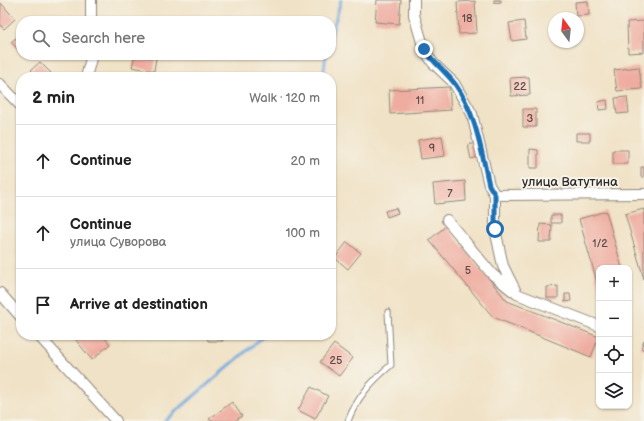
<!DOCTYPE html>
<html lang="en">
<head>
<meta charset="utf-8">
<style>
	:root { --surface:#fff; --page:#f6f6f6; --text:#202124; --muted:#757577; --line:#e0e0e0 }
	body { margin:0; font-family:"Balsamiq Sans",sans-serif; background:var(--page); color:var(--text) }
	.controls { position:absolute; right:12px; bottom:12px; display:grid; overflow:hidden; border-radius:8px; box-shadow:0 1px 3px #0004 }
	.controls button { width:36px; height:36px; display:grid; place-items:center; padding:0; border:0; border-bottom:1px solid var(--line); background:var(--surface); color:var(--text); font:20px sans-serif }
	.compass { position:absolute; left:548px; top:12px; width:36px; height:36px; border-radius:50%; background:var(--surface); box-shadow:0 1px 3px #0004; rotate:345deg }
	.stop { position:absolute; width:12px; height:12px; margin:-9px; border:3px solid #1f6fb2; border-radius:50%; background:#fff }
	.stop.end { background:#1f6fb2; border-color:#fff; box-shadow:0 1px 4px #0008 }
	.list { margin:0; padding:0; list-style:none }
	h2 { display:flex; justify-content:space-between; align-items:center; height:52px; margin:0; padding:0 16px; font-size:17px }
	h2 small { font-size:13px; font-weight:400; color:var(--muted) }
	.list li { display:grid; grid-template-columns:26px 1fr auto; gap:12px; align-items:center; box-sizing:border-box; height:72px; padding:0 16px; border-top:1px solid var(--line) }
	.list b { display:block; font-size:15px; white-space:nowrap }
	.list p { margin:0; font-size:13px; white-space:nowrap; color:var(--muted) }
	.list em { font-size:13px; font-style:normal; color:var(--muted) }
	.icon { flex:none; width:22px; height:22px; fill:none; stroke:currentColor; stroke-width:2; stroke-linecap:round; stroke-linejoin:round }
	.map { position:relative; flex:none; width:644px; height:421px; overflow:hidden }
	.search { position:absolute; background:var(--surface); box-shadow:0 1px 3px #0004; left:16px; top:16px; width:320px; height:44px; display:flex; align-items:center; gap:10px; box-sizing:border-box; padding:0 14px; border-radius:16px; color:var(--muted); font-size:15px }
	.panel { position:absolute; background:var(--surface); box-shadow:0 1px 3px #0004; left:16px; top:72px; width:320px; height:268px; border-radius:16px }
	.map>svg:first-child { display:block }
</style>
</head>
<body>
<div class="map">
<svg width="644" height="421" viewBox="0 0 644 421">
	<rect width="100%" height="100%" fill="#f7f3e8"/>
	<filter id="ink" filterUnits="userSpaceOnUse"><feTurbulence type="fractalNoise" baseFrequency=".025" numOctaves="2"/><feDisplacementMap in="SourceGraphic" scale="8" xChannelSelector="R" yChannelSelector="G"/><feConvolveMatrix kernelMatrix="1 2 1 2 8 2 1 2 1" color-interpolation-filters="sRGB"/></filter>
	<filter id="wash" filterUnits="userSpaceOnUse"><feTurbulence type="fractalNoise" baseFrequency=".012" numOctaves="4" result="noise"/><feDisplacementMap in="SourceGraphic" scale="16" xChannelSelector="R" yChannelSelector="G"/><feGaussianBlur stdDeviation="0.9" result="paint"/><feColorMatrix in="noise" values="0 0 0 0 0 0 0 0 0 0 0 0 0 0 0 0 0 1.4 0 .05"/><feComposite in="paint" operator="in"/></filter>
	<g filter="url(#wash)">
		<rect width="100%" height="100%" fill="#f0e2c6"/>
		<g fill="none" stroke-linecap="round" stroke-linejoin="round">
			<path stroke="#6aa6db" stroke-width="3" d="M331,36L341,0
				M323,77L326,55
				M165,421L265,335"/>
		</g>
		<g id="blocks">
			<path fill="#efada1" d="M377,0H401L399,24L375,22Z
				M494,0H501V2L494,3Z
				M475,1L477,33L459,34L457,2Z
				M588,1L589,15L576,16L575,2Z
				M1,3L15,19L4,29L0,25Z
				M524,21L526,39L512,41L509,23Z
				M644,21V52L628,53L627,22Z
				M21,34V53L11,42Z
				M135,55L156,58L154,71L132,67Z
				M40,62L51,73L47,77H38L31,70Z
				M639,67L642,89L617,91L614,70Z
				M529,77L530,95L511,96L510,78Z
				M449,87L451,110L390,114L389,90Z
				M627,97L629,113L617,114L615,98Z
				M607,100L608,109L599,110L598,102Z
				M523,109H536V127H523Z
				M576,133H590V141H576Z
				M442,136L445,156L421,159L418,140Z
				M475,143L478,157L471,159L468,145Z
				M530,149L538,150V168H530Z
				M613,150H628V164H613Z
				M641,167H644V177H641Z
				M465,181L466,201L435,204L433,184Z
				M396,208L398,213L387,217L385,211Z
				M644,209V279L625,214Z
				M606,211L622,268H599V289L579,219Z
				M551,215H561V223H551Z
				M540,224L552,225L551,242H539Z
				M446,226L507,301L599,337L591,357L493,317L429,240Z
				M347,242L361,253L348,269L335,258Z
				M558,286V298H547V287Z
				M565,294H570L571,301L565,302Z
				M80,335H102L110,344L92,360L75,339Z
				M207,335H222L223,341H208Z
				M644,340V350L641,348Z
				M334,344L353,358L339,376L320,362Z
				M311,387L328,396L315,419L298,410Z
				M232,402L242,416L235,421H211L209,419Z"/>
		</g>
	</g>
	<g filter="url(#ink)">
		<use href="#blocks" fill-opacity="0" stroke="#8e8678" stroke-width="1"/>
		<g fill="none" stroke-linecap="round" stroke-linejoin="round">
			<defs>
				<path id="service" d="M348,421C357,397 372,381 391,365L388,312"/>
				<path id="minor" d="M91,0V21
					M414,0V15L424,49L433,63L454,83L472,114L489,185L495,195
					M86,77L92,55
					M0,84L21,106
					M495,195V229L503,266L517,294L599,326
					M495,195L644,194
					M447,220L492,274L514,292
					M0,293L21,317
					M38,335L116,421"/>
			</defs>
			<use href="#service" stroke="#8e8678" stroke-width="7"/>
			<use href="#minor" stroke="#8e8678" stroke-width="12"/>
			<use href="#service" stroke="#fff" stroke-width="5"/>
			<use href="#minor" stroke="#fff" stroke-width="10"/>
		</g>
	</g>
	<g fill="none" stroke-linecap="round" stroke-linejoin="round" filter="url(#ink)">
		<path stroke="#1f6fb2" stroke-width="5" d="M424,49C433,62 445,71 455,84C476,113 481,150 489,185L495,195V229"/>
	</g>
	<g text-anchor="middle" stroke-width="4" stroke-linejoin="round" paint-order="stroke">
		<g font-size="11" fill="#5c4c48">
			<text x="467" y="22">18</text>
			<text x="520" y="90">22</text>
			<text x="420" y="104">11</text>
			<text x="530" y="122">3</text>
			<text x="432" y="152">9</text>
			<text x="450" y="197">7</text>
			<text x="600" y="247">1/2</text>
			<text x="468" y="274">5</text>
			<text x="336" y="364">25</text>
		</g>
		<g font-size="13" fill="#2b2b2b" stroke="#f7f3e8">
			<text x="570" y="186">улица Ватутина</text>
		</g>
	</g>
</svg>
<div class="controls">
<button>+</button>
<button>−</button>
<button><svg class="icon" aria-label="locate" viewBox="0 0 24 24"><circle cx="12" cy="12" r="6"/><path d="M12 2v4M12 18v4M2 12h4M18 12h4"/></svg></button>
<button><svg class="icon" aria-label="layers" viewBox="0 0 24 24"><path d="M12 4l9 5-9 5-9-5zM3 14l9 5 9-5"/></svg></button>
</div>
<svg class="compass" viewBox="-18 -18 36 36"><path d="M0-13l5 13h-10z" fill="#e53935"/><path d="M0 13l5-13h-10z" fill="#757577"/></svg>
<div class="stop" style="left:495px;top:229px"></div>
<div class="stop end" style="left:424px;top:49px"></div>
<div class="search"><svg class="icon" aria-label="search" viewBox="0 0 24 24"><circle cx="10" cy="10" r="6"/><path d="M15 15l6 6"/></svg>Search here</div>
<section class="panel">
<h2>2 min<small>Walk · 120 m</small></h2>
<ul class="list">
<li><svg class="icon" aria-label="ahead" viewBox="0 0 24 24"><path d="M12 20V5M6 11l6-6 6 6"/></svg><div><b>Continue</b></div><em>20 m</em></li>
<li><svg class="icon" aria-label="ahead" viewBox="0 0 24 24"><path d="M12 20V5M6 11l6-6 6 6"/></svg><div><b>Continue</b><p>улица Суворова</p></div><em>100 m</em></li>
<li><svg class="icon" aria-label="arrive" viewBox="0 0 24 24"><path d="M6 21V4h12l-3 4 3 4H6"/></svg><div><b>Arrive at destination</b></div></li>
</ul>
</section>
</div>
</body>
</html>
